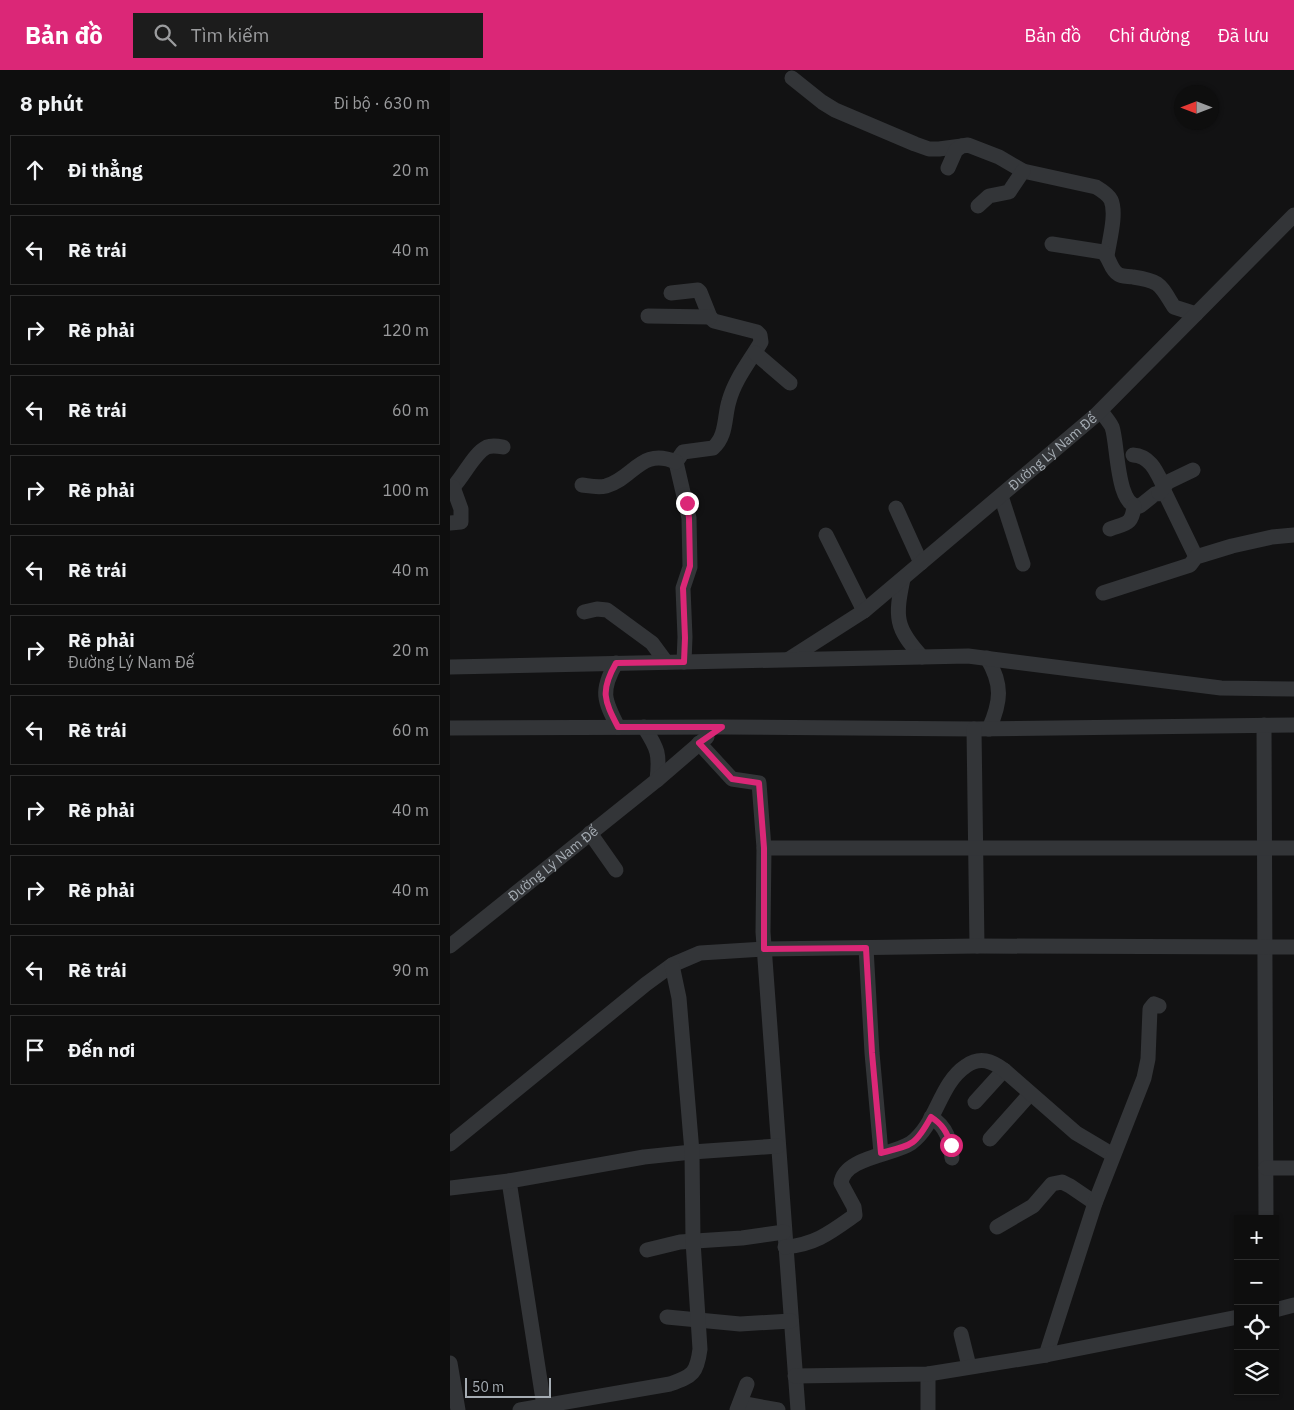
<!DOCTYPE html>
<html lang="vi">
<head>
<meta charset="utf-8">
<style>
	:root { --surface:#0e0e0e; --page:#1c1c1c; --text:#f1f3f6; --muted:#9b9c9e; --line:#2e2e2e; --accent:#db2777 }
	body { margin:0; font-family:"IBM Plex Sans",sans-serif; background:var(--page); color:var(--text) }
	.controls { position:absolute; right:15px; bottom:15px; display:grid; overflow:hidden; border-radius:0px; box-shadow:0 1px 4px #0004 }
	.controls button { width:45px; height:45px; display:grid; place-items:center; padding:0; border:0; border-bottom:1px solid var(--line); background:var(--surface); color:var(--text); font:25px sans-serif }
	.compass { position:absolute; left:724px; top:15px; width:45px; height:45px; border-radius:50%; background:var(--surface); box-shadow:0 1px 4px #0004; rotate:270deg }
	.scale { position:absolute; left:15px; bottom:12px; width:86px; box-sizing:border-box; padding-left:5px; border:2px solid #a5acb3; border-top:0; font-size:14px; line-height:18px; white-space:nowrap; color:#a5acb3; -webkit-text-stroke:4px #0d0d0e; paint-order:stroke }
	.stop { position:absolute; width:15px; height:15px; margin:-11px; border:4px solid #db2777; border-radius:50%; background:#fff }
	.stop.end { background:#db2777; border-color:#fff; box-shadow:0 1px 5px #0008 }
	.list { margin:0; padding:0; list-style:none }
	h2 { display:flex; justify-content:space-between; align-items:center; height:65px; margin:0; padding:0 20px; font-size:21px }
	h2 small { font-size:16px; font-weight:400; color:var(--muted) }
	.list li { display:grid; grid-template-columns:32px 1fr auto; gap:15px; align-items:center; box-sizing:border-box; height:70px; margin:0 10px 10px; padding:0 10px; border:1px solid var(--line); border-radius:0px }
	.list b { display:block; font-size:19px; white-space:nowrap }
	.list p { margin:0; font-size:16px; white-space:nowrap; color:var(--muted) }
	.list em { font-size:16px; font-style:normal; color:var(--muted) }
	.icon { flex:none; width:28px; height:28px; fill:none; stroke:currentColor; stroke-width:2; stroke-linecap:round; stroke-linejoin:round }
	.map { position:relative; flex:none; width:844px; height:1340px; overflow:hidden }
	header { display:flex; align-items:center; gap:30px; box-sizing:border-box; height:70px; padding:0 25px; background:var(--accent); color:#fff }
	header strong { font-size:24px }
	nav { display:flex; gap:28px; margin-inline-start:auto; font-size:18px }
	.search { width:350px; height:45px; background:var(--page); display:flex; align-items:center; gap:12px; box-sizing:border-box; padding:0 18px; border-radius:0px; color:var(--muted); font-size:19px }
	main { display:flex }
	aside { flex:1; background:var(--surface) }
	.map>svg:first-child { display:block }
</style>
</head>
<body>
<header>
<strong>Bản đồ</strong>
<div class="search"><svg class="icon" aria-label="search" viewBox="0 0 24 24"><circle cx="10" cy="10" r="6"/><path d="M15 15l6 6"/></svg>Tìm kiếm</div>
<nav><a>Bản đồ</a><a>Chỉ đường</a><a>Đã lưu</a></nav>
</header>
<main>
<aside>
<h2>8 phút<small>Đi bộ · 630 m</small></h2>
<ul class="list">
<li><svg class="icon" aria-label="ahead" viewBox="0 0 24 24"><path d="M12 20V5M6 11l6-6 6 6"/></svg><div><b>Đi thẳng</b></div><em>20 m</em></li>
<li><svg class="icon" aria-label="left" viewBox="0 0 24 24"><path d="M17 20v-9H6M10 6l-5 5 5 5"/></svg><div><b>Rẽ trái</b></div><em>40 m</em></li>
<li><svg class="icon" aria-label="right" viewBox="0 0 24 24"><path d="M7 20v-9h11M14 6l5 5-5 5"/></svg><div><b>Rẽ phải</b></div><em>120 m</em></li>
<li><svg class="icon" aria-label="left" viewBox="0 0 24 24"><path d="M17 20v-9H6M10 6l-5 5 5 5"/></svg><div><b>Rẽ trái</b></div><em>60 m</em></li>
<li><svg class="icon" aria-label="right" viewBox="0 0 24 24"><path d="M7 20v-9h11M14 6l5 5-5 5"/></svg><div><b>Rẽ phải</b></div><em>100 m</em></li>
<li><svg class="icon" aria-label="left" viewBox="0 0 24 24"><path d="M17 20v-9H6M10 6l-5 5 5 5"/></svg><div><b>Rẽ trái</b></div><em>40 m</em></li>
<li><svg class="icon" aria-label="right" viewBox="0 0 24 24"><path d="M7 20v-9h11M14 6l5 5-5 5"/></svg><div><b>Rẽ phải</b><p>Đường Lý Nam Đế</p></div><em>20 m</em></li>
<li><svg class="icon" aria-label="left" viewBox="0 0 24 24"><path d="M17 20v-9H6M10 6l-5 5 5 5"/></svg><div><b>Rẽ trái</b></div><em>60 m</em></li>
<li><svg class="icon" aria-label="right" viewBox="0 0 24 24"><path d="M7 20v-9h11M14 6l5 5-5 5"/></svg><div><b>Rẽ phải</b></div><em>40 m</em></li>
<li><svg class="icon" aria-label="right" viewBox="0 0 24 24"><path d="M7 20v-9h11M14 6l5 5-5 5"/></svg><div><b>Rẽ phải</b></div><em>40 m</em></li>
<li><svg class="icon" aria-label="left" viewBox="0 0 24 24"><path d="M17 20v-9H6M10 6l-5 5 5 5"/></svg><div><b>Rẽ trái</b></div><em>90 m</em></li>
<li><svg class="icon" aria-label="arrive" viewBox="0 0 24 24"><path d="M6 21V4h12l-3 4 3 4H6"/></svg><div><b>Đến nơi</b></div></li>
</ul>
</aside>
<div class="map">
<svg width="844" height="1340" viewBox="0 0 844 1340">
	<rect width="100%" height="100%" fill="#121213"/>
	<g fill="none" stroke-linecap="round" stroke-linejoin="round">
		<g stroke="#333538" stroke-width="15">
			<path d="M342,8L372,32L385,40L465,74L479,79H489L512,76"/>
			<path d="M498,98L506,80L512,76L518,75L549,87L573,101L646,117C651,120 658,124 661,130C667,144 659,171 657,186"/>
			<path d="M528,136L539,126L559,122L573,101"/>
			<path d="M602,174L653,182C660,188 660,199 668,204C672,207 678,206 683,207C711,211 710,215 724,237L746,244"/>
			<path d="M221,223L248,220L250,222L260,247L264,251L307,262L310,265L311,272C300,291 285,309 279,331C274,347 277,366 263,378L233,382L226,392L239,448L240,497L233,518L235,567L234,592"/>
			<path d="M198,246L260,247"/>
			<path d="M305,283L340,313"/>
			<path d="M651,341C654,346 659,351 662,357C668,373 666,439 690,436L705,424L715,423L746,487"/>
			<path d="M683,385C701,386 707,403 714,417"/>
			<path d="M132,415C140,416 148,418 156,416C184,408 191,377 226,392"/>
			<path d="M0,417H3C14,406 24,383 37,377C42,375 48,376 53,377"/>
			<path d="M709,423L718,412L743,400"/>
			<path d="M551,426L573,494"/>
			<path d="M446,438L471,493"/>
			<path d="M0,453L11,452V439L3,417"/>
			<path d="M660,459C676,453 682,455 684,436"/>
			<path d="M376,465L414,541"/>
			<path d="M453,509C445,547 445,558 472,587"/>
			<path d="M653,523L740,495L746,487L782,476L822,467L844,465"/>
			<path d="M134,542L147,539L157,540L202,573L216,592"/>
			<path d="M537,588C553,615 551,631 539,659"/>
			<path id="s1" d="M339,589L414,541L646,345L844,145"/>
			<path d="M166,593C150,621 154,630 168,657"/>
			<path d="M0,597L518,586L771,618L844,619"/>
			<path d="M814,655L816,1149"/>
			<path d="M194,657C208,679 210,684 207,710"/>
			<path d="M0,658L272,657L524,659L844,655"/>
			<path d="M524,659L527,876"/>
			<path d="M249,673L282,709L309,713L314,778L313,862L348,1340"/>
			<path d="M140,763L166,800"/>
			<path d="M314,778H844"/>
			<path id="s2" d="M0,876L207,710L257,667"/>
			<path d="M416,878L422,983L431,1083"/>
			<path d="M525,1032L554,1000"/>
			<path d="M481,1047C497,1057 500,1070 502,1088"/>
			<path d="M540,1069L580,1024"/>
			<path d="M0,1074L196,914L222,895L250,883L315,879L527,876L844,877"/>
			<path d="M816,1098H844"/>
			<path d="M59,1111L94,1336"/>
			<path d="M0,1118L59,1111L194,1087L242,1082L328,1076"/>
			<path d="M547,1157L583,1136L602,1114L612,1112L620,1116L645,1133"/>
			<path d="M335,1177C365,1175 381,1162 405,1145L404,1137L391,1113C394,1087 444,1085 461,1073C487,1054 489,1014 516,996C530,986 542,991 554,1000L626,1063L663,1085"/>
			<path d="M197,1180L230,1172L292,1168L334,1162"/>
			<path d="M825,1240L844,1235"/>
			<path d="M217,1247L290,1254L341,1251"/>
			<path d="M511,1264L519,1296"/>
			<path d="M596,1285L645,1133L694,1008L698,989L700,939L704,934L709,936"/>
			<path d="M0,1293L8,1340"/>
			<path d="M478,1304V1340"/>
			<path d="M345,1306L478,1304L596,1285L788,1247"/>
			<path d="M290,1333L328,1340"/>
			<path d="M70,1340L220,1314C243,1306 247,1303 250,1279L243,1171L242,1082L229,928L222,895"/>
			<path d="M287,1340L297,1314"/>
		</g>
	</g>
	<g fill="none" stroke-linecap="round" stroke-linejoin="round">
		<path stroke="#db2777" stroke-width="6" d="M237,433L239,448L240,496L233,518L235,568L234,592L166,593C150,621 154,630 168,657H272L249,673L282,709L309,713L314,778V879L416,878L422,983L431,1083C462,1075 465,1076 481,1047C492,1054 497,1062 501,1075"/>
	</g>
	<g text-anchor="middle" stroke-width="4.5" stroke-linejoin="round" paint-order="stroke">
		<g font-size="14" fill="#a5acb3" stroke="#0d0d0e">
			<text dy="5" stroke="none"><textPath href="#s1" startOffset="336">Đường Lý Nam Đế</textPath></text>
			<text dy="5" stroke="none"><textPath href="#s2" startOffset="132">Đường Lý Nam Đế</textPath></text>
		</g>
	</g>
</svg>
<div class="controls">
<button>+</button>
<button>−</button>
<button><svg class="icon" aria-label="locate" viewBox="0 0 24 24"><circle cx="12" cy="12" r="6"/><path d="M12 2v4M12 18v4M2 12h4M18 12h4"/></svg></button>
<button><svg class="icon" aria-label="layers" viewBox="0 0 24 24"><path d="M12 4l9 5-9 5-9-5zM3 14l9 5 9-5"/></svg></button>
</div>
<svg class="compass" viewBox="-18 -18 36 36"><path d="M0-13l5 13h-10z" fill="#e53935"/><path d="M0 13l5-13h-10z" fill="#9b9c9e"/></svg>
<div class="scale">50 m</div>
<div class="stop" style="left:501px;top:1075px"></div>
<div class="stop end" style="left:237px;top:433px"></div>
</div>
</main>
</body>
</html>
